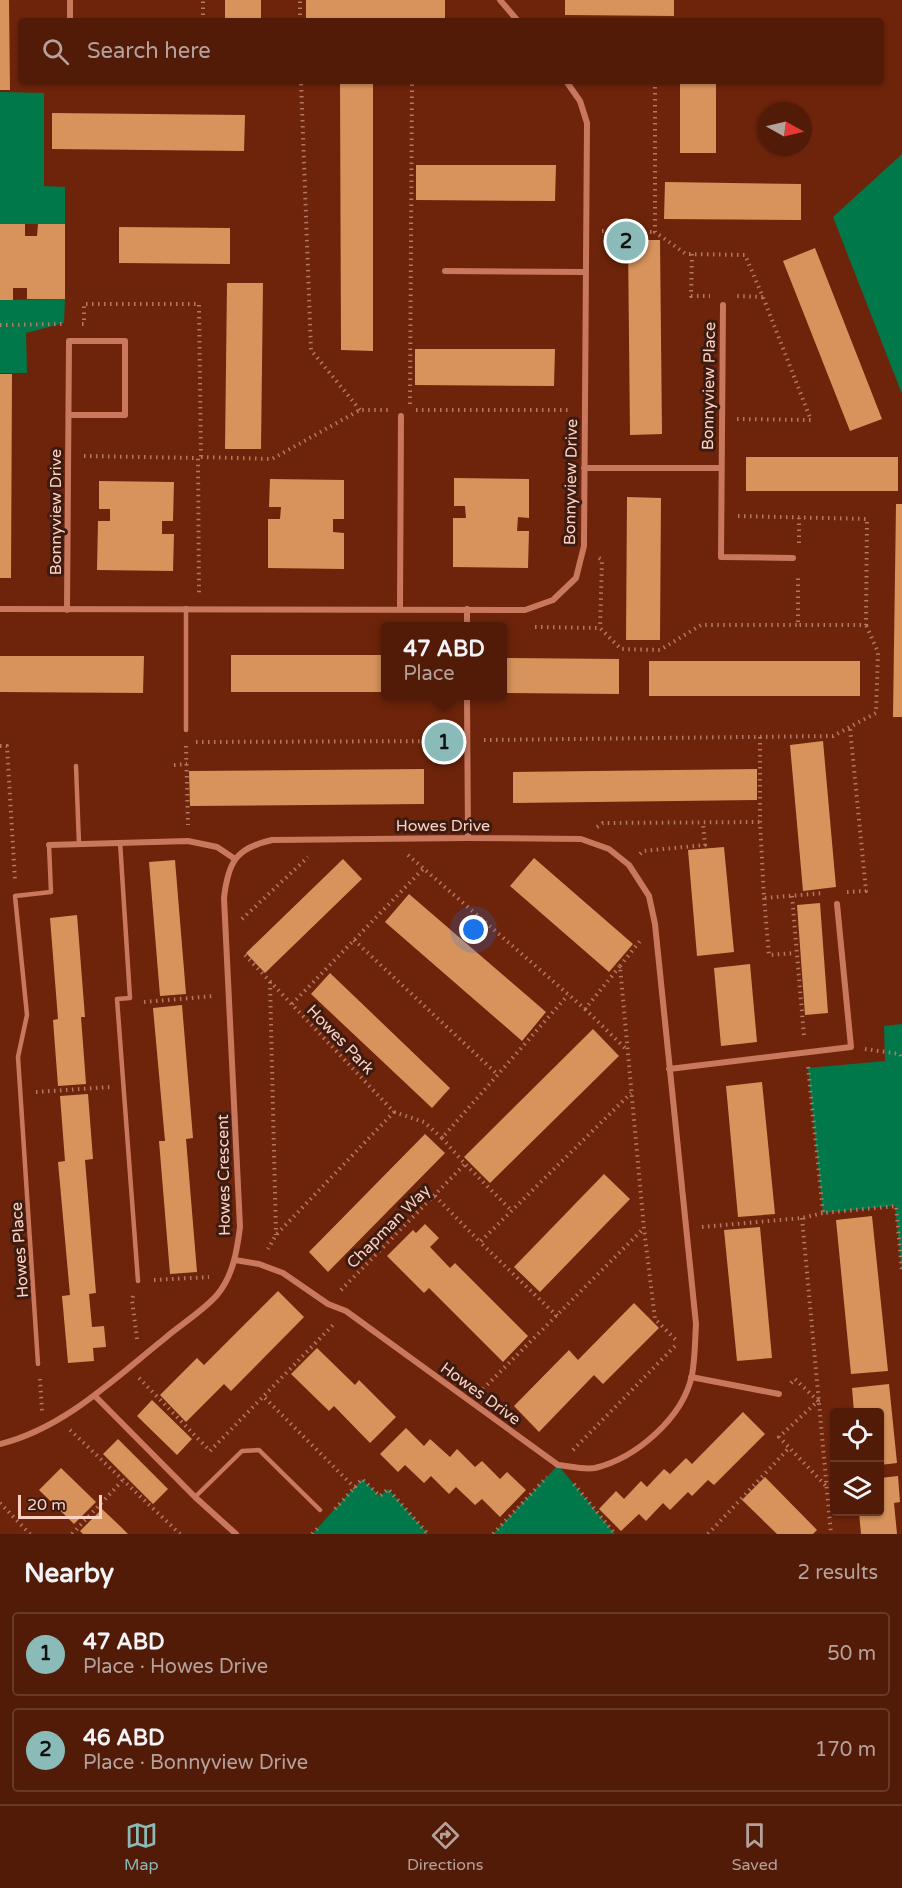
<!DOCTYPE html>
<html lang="en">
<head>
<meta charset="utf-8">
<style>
	:root { --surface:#521b08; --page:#5c2816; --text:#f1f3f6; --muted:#b5a19c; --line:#683929; --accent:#8bbbb9 }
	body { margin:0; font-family:"Varela Round",sans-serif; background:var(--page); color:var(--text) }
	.controls { position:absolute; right:18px; bottom:18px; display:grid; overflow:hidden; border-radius:6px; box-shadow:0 2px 4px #0004 }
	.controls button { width:54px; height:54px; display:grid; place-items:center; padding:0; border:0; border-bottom:2px solid var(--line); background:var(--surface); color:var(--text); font:30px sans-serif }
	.compass { position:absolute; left:758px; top:102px; width:54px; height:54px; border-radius:50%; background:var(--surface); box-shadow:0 2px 4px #0004; rotate:98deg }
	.scale { position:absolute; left:18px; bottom:15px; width:84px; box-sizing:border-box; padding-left:6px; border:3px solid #fed1c3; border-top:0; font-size:16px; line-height:21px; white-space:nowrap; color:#fed1c3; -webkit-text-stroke:4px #3c1b11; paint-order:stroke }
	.you { position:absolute; left:474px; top:930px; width:21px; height:21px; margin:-15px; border:4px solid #fff; border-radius:50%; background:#1a73e8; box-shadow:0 0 0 9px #1a73e833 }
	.badge { display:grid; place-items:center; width:39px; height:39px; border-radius:50%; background:var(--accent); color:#111; font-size:20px; font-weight:700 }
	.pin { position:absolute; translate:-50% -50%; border:3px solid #fff; box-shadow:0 2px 6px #0006 }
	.popup { position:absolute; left:381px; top:622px; width:126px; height:78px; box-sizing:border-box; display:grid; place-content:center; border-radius:6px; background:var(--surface); filter:drop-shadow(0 2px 4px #0005); font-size:20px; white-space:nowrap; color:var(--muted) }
	.popup b { font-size:22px; color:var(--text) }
	.popup::after { content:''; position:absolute; left:50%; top:100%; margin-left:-12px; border:12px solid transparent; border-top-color:var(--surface) }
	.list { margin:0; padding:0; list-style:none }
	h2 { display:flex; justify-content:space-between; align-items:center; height:78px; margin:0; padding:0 24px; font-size:26px }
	h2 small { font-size:20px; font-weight:400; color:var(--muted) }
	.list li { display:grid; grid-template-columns:39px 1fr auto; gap:18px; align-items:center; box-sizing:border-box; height:84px; margin:0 12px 12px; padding:0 12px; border:2px solid var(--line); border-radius:6px }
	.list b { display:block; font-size:22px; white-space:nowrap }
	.list p { margin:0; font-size:20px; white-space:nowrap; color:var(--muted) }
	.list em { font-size:20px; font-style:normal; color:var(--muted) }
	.icon { flex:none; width:33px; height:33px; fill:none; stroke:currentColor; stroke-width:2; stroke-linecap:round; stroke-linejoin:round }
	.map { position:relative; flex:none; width:902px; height:1534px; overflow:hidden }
	.search { position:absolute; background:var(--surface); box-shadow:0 2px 4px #0004; left:18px; right:18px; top:18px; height:66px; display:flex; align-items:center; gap:15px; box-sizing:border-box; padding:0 21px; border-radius:6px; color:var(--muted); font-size:22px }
	.sheet { height:270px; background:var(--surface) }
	nav { display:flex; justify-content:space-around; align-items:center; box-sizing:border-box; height:84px; border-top:2px solid var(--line); background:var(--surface); font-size:16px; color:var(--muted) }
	nav a { display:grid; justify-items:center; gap:3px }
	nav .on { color:var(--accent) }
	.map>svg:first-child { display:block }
</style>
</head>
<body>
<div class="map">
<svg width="902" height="1534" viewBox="0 0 902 1534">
	<rect width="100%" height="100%" fill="#6d240a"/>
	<path fill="#01784a" d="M0,92L44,93V186L65,187V224H0Z
		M902,154V394L833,217Z
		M65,299L64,323L26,333L27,373H0V300Z
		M902,1024V1271L895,1206L823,1213L808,1068L885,1061L884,1026Z
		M558,1465L615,1534H493Z
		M362,1479L380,1496L388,1489L428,1534H312Z"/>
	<path fill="#d8935d" d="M0,0H9L10,90H0Z
		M225,0H261V21H225Z
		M306,0H445V21H306Z
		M565,0H674V16L565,15Z
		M340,81H373V351L341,350Z
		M680,81H716V153H680Z
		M52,113L245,115L244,151L52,149Z
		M416,165H556L555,201L416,200Z
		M665,182L801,184V220L664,219Z
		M0,224H25V236H37L38,224H65V299H27V288H13V300H0Z
		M119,227L230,228V264L119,263Z
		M628,240H660L662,434L630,435Z
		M815,248L882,419L850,431L783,261Z
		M227,283H263L261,449H225Z
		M415,349H555L554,386L415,385Z
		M0,374H12L11,578H0Z
		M746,457H898V491H746Z
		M454,478L529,479V518L518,517L517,531H529L528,568L453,567V518H466L465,506H454Z
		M270,479L344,480V519H333V532L344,533V569L268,568V519H280L281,507H269Z
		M99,481L174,482L173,521H162V534H174L173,571L97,570L98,521H110V509H99Z
		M627,497L661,498L660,640H626Z
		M896,504H902V717H893Z
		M231,655H386V692H231Z
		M0,656H144L143,693L0,692Z
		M504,658L619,659V694L504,693Z
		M649,661H860V696H649Z
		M823,741L836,887L803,891L790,745Z
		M424,769V804L190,806L189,771Z
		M757,769V800L513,803V772Z
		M724,847L734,952L697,956L688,850Z
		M534,858L633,944L609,972L510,886Z
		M343,859L362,879L265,973L246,953Z
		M175,860L186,994L160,996L149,862Z
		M409,894L546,1012L522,1041L385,922Z
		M820,903L828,1013L805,1015L797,905Z
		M77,915L85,1017H81L86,1084L58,1086L53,1020L58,1019L50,918Z
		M750,964L757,1042L721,1046L714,968Z
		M330,973L450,1088L432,1108L311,994Z
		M182,1005L193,1138L186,1139L197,1272L170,1274L159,1141H165L153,1008Z
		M593,1029L619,1056L490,1183L464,1157Z
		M762,1082L775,1214L738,1217L726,1086Z
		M88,1094L93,1159L85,1160L96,1293L89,1294L92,1327L104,1326L106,1347L93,1348L94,1361L68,1363L62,1296L70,1295L58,1162L65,1161L60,1096Z
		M425,1134L445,1153L328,1272L309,1252Z
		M604,1174L630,1199L540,1292L514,1267Z
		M872,1216L888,1371L851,1374L836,1220Z
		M425,1224L439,1238L430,1247L450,1268L455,1263L528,1336L503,1362L429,1288L424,1293L387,1256L413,1230L416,1233Z
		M760,1227L772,1358L737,1361L724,1230Z
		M278,1291L304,1317L231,1391L224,1384L186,1422L160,1395L197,1358L204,1365Z
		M634,1303L659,1328L603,1384L594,1375L539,1432L514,1406L569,1350L578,1360Z
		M317,1348L355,1385L359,1380L396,1417L370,1443L334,1406L329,1411L291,1374Z
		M889,1384L897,1463L880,1465V1412H854L852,1388Z
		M152,1400L192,1439L177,1455L137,1416Z
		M743,1412L765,1434L714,1485L708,1480L692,1496L688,1492L670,1510L663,1503L646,1521L639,1514L621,1531L599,1509L616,1491L624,1499L641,1481L647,1487L664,1469L670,1474L686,1458L692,1464Z
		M406,1428L424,1446L430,1439L450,1457L457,1449L475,1467L482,1461L500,1479L507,1472L526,1490L500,1517L482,1499L475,1505L456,1487L449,1494L431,1476L424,1483L405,1465L398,1472L380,1454Z
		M118,1439L168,1489L153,1504L103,1454Z
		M61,1468L96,1502L74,1524L39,1490Z
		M898,1476L900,1502L894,1503L897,1534H861L859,1512H880V1478Z
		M765,1477L817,1530L813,1534H777L742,1500Z
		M102,1509L120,1526L128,1534H83L80,1531Z"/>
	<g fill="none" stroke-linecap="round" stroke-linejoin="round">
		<path stroke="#b47864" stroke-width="4" stroke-dasharray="1.5 4.5" stroke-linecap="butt" d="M203,21V0
			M300,21V0
			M298,81H301L311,350L360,410
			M655,81V232L686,254L745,255L763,297L735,296
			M602,231L655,232
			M692,254L691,296H710
			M82,324H84V304H199L201,457L198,458L199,593
			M0,325L62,324
			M410,404L412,81
			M416,410H568
			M737,419L811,420L763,297
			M84,456L198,458
			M201,457L272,459L360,410H388
			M738,516L867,519L866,625H798V574
			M799,543V518
			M599,558L602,560L600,628
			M535,627L600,628L621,649L660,650L701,625H798
			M760,737V822L764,898L824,893
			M484,740L833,736L876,713L878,652L866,625
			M196,742L453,741
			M0,746H7L15,880
			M186,746L188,825
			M174,765L187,764
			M597,827L603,823L760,822
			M640,854L643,851L705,845L703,823
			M408,855L585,1009L620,966L644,1229L655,1319L678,1342
			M847,892L866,891L850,728
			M792,896L804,1036
			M764,898L769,955L795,953
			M242,919L308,857
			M354,940L497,1074
			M245,955L394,1112L276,1235L268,1249
			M620,966L640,941
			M270,982L276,1235
			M144,1002L214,996
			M292,1004L423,869
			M585,1009L627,1050
			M865,1049L900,1054L902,1059
			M808,1067L823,1213L896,1206L902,1271
			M36,1092L110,1087
			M394,1112L424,1122L442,1138L568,995
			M442,1138L465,1164L511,1210
			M435,1196L480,1242
			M802,1218L831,1534
			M702,1227L802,1218L823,1213
			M154,1280L209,1277
			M341,1290L465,1164
			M133,1296L132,1300L137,1339
			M557,1316L480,1242L631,1093
			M139,1378L210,1451L333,1325
			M40,1379L42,1411
			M791,1383L795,1379L818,1401L779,1437L826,1486
			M483,1389L643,1229
			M265,1398L355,1488
			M70,1430L180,1534
			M573,1450L677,1344
			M574,1484L615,1534
			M0,1503L30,1534
			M335,1509L362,1479L380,1496L388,1489L428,1534
			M72,1534L124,1479
			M312,1534L320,1526
			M493,1534L547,1477
			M708,1534L789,1448"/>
		<path stroke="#c9785e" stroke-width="4.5" d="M186,608V730
			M76,766L79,844
			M120,842L130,998L117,999L138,1281
			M38,1364L18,1057L27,1015L15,896L51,892L49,845
			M195,1497L242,1451L259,1450L320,1510"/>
		<path stroke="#c9785e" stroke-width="6" d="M500,0L518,21
			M70,21V0
			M445,271L585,272
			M723,305L721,557L793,558
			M584,468H721
			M0,609L525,610L553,600L576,578L584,546L587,123L580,101L566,81
			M400,609L401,416
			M67,610L69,341H125V415H69
			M467,626V609
			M467,696L468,838
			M49,845L188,841L217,847L235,859
			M669,1069L851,1047L837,904
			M691,1377L779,1394
			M95,1396L195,1497L236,1534
			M0,1444C64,1428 114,1379 164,1339C180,1325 203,1311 217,1295C233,1276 237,1251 240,1227L224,898C228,862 236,848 272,840L468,838L581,839L609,849L629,865L649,896L655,924L696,1324C695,1341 695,1359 692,1375C683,1418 636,1458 595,1468C584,1470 569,1466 558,1465L346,1311L328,1304L283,1273L259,1264L235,1260"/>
	</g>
	<g text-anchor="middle" stroke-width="6" stroke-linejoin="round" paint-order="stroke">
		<g font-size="16" fill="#fed1c3" stroke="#3c1b11">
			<text transform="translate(708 386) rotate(-89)" y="6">Bonnyview Place</text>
			<text transform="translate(570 482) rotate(-89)" y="6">Bonnyview Drive</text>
			<text transform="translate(55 512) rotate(-90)" y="6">Bonnyview Drive</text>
			<text x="443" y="831">Howes Drive</text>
			<text transform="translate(341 1039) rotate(46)" y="6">Howes Park</text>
			<text transform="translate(223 1175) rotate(-91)" y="6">Howes Crescent</text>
			<text transform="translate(388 1226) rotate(-45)" y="6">Chapman Way</text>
			<text transform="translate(19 1250) rotate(-94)" y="6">Howes Place</text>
			<text transform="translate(481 1393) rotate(36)" y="6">Howes Drive</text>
		</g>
	</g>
</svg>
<div class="controls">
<button><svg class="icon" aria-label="locate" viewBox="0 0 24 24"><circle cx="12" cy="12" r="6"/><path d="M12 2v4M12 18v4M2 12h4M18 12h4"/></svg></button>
<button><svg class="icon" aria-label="layers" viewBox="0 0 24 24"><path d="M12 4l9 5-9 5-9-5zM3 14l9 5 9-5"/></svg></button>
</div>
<svg class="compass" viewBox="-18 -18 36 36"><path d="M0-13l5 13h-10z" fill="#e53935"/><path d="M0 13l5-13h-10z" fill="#b5a19c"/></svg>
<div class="scale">20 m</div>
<div class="you"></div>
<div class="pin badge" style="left:444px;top:742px">1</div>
<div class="popup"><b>47 ABD</b>Place</div>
<div class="pin badge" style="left:626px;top:241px">2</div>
<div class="search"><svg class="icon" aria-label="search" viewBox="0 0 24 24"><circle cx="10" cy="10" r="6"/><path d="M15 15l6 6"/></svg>Search here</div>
</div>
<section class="sheet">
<h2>Nearby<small>2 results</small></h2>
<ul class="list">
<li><span class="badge">1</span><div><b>47 ABD</b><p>Place · Howes Drive</p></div><em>50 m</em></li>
<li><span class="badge">2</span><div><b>46 ABD</b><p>Place · Bonnyview Drive</p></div><em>170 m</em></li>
</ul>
</section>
<nav>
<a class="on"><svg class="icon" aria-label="map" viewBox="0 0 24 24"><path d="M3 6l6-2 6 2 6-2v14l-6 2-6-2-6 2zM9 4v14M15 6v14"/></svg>Map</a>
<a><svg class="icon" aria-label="directions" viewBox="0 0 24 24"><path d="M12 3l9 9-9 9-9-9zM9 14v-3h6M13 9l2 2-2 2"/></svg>Directions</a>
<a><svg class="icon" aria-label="saved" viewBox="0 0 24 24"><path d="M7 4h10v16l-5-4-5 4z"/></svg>Saved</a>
</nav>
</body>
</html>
